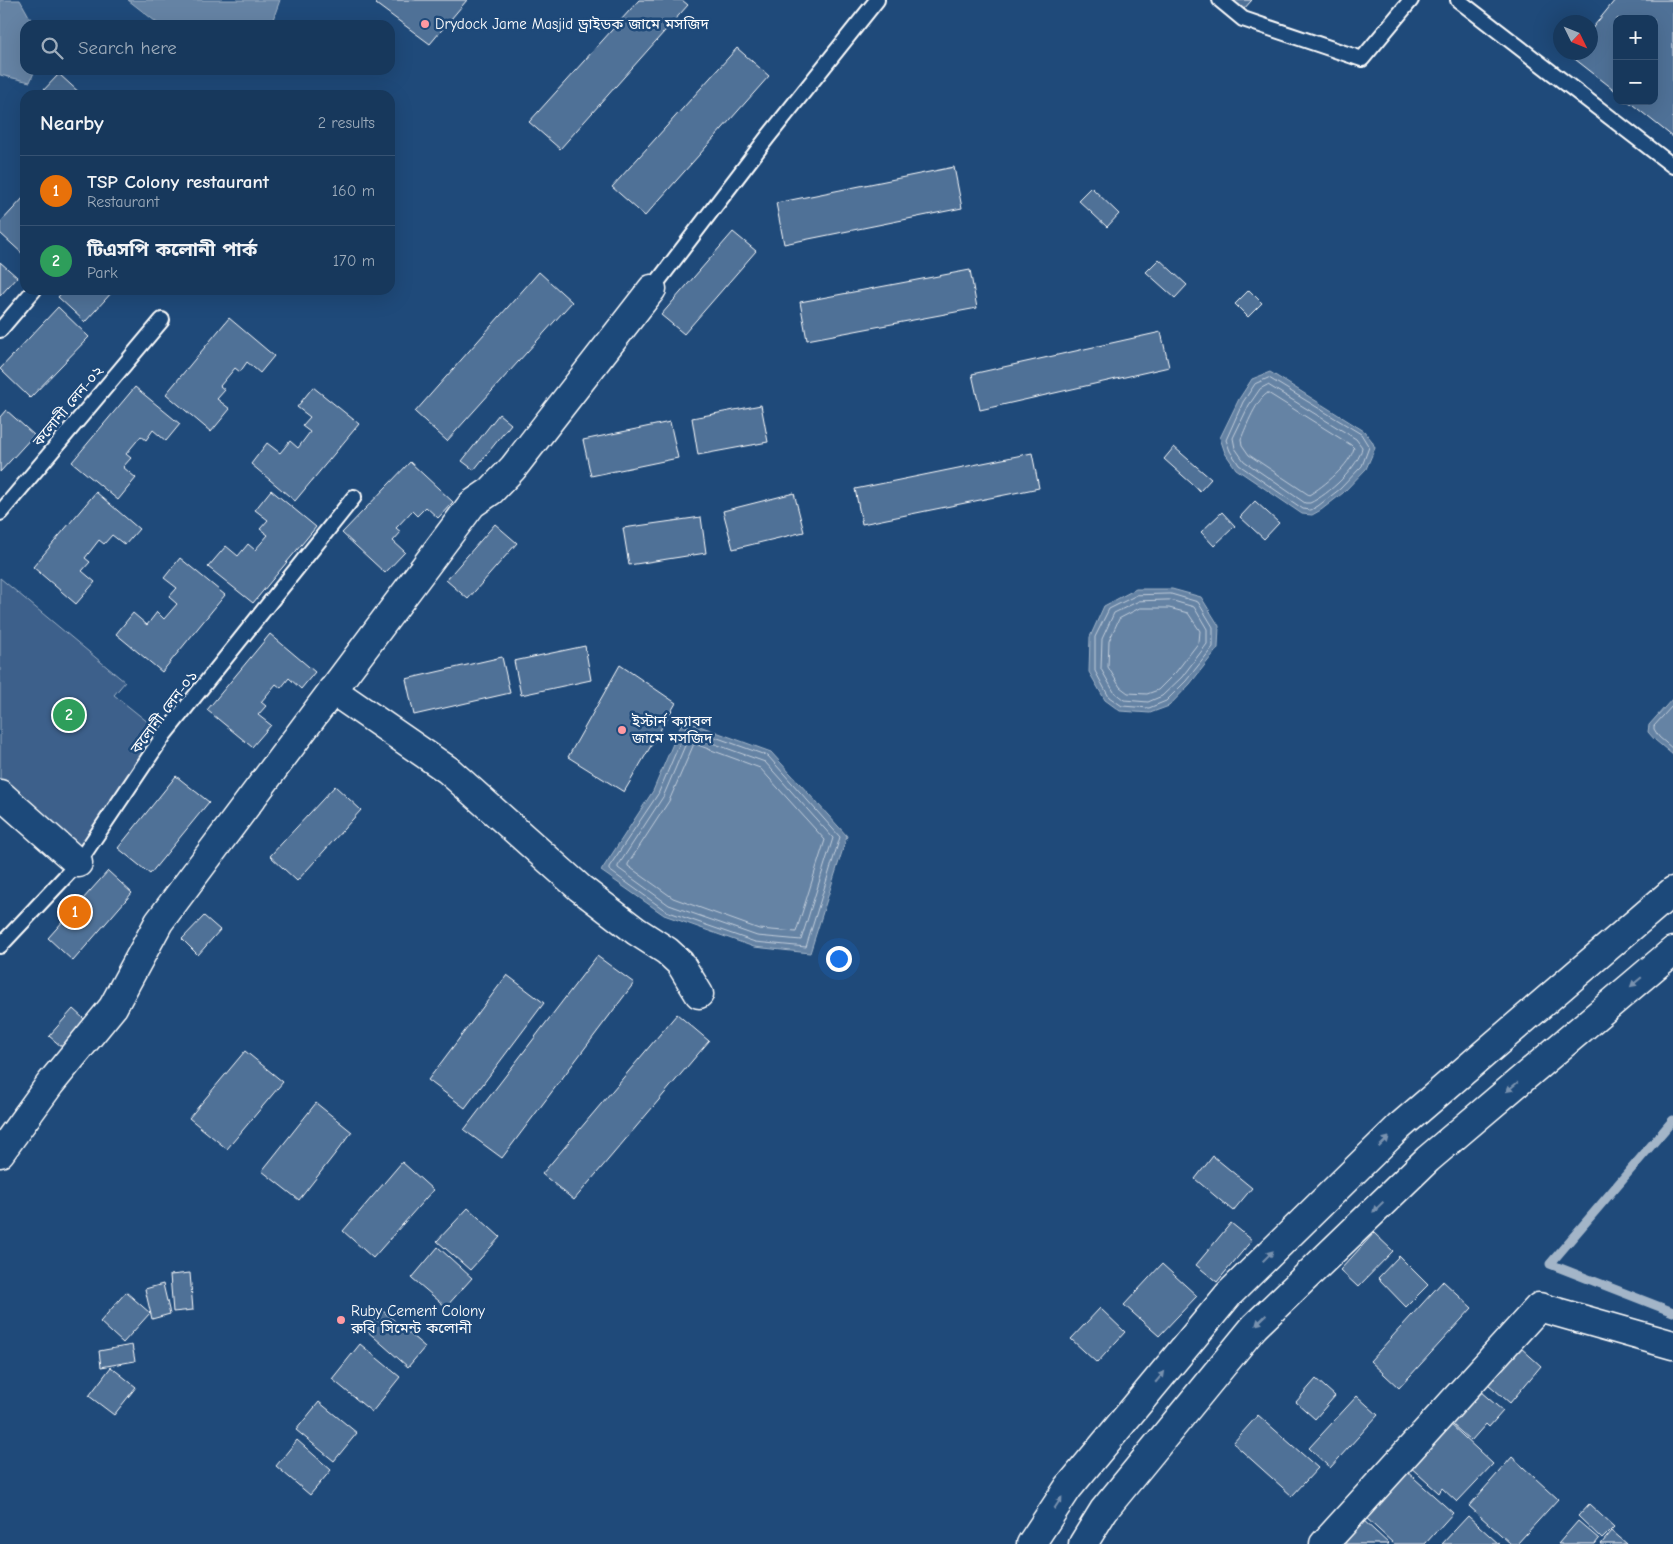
<!DOCTYPE html>
<html lang="en">
<head>
<meta charset="utf-8">
<style>
	:root { --surface:#17385c; --page:#244365; --text:#f1f3f6; --muted:#9eacbb; --line:#365272; --accent:#ff9aa2 }
	body { margin:0; font-family:"Comic Neue","Noto Sans Bengali",sans-serif; background:var(--page); color:var(--text) }
	.controls { position:absolute; right:15px; top:15px; display:grid; overflow:hidden; border-radius:10px; box-shadow:0 5px 20px #0002 }
	.controls button { width:45px; height:45px; display:grid; place-items:center; padding:0; border:0; border-bottom:1px solid var(--line); background:var(--surface); color:var(--text); font:25px sans-serif }
	.compass { position:absolute; left:1553px; top:15px; width:45px; height:45px; border-radius:50%; background:var(--surface); box-shadow:0 5px 20px #0002; rotate:133deg }
	.you { position:absolute; left:838px; top:958px; width:18px; height:18px; margin:-12px; border:4px solid #fff; border-radius:50%; background:#1a73e8; box-shadow:0 0 0 8px #1a73e833 }
	.badge { display:grid; place-items:center; width:32px; height:32px; border-radius:50%; background:var(--accent); color:#fff; font-size:16px; font-weight:700 }
	.pin { position:absolute; translate:-50% -50%; border:2px solid #fff; box-shadow:0 1px 5px #0006 }
	.list { margin:0; padding:0; list-style:none }
	h2 { display:flex; justify-content:space-between; align-items:center; height:65px; margin:0; padding:0 20px; font-size:21px }
	h2 small { font-size:16px; font-weight:400; color:var(--muted) }
	.list li { display:grid; grid-template-columns:32px 1fr auto; gap:15px; align-items:center; box-sizing:border-box; height:70px; padding:0 20px; border-top:1px solid var(--line) }
	.list b { display:block; font-size:19px; white-space:nowrap }
	.list p { margin:0; font-size:16px; white-space:nowrap; color:var(--muted) }
	.list em { font-size:16px; font-style:normal; color:var(--muted) }
	.icon { flex:none; width:28px; height:28px; fill:none; stroke:currentColor; stroke-width:2; stroke-linecap:round; stroke-linejoin:round }
	.map { position:relative; flex:none; width:1673px; height:1544px; overflow:hidden }
	.search { position:absolute; background:var(--surface); box-shadow:0 5px 20px #0002; left:20px; top:20px; width:375px; height:55px; display:flex; align-items:center; gap:12px; box-sizing:border-box; padding:0 18px; border-radius:15px; color:var(--muted); font-size:19px }
	.panel { position:absolute; background:var(--surface); box-shadow:0 5px 20px #0002; left:20px; top:90px; width:375px; height:205px; border-radius:15px }
	.map>svg:first-child { display:block }
</style>
</head>
<body>
<div class="map">
<svg width="1673" height="1544" viewBox="0 0 1673 1544">
	<rect width="100%" height="100%" fill="#1f4a7a"/>
	<filter id="ink" filterUnits="userSpaceOnUse"><feTurbulence type="fractalNoise" baseFrequency=".02" numOctaves="2"/><feDisplacementMap in="SourceGraphic" scale="10" xChannelSelector="R" yChannelSelector="G"/><feConvolveMatrix kernelMatrix="1 2 1 2 8 2 1 2 1" color-interpolation-filters="sRGB"/></filter>
	<g filter="url(#ink)">
		<path fill="#3c618b" stroke="#9eb0c5" d="M0,578L125,682L114,695L164,735L78,863L0,794Z"/>
		<path fill="#6583a4" stroke="#a3b5c8" d="M0,0H20L34,25H25V70H35L30,82L0,75Z
			M128,0H280L271,25H160Z
			M1270,372L1364,431L1372,441L1375,448L1366,469L1343,493L1321,510L1312,515L1302,514L1236,469L1225,453L1220,438L1239,399L1252,379Z
			M1136,589H1172L1201,597L1219,626L1218,648L1190,684L1169,706L1150,713L1120,711L1105,700L1089,672L1090,637L1104,606Z
			M1673,698V755L1655,740L1648,732L1649,725Z
			M683,720L771,752L847,836L810,953L754,947L664,915L601,871L653,791Z"/>
		<g fill="none" stroke-linecap="round" stroke-linejoin="round">
			<path stroke="#c1cddb" stroke-width="1" d="M1269,378L1361,434L1369,447L1362,466L1340,489L1318,506L1311,510L1303,509L1239,465L1230,451L1226,440L1243,402L1255,384Z
				M1268,385L1356,439L1362,447C1360,466 1328,495 1310,503H1305L1244,461L1235,448L1233,438L1249,405L1260,389Z
				M1268,393L1351,445L1354,448C1350,465 1324,486 1309,495L1249,455L1242,445L1241,439C1246,427 1257,398 1268,393Z
				M1171,594L1198,602L1213,627V647L1186,681L1166,701L1149,708L1122,706L1109,697L1095,671V637L1109,609L1137,595Z
				M1170,600L1194,607L1207,629V644L1182,677L1162,696L1148,702L1124,700L1114,692L1101,669L1102,639L1114,613L1139,601Z
				M1140,608H1169L1188,613L1200,631L1199,642L1176,672L1158,690L1147,694L1128,693L1120,687L1108,667L1109,641L1119,619Z
				M1673,705L1654,726V729L1659,737L1673,749
				M687,727L768,756L840,837L806,947L755,942L666,911L609,870V867L658,794Z
				M690,735L765,762L833,838L801,940L757,936L669,905L618,868V866L663,797Z
				M695,744L760,768L825,840L796,932L759,929L673,898L628,866V864L669,801L693,746Z"/>
			<path stroke="#a3b5c8" stroke-width="9" d="M1673,1120L1550,1264L1673,1312"/>
		</g>
		<path fill="#507197" stroke="#fff" d="M380,0H467L430,44L376,4Z
			M639,0H682L688,5L560,149L529,122Z
			M1232,0H1252L1243,10Z
			M1615,0H1673V137L1628,101H1654V19H1617V92L1571,56L1573,52H1590V31Z
			M737,48L769,76L645,216L612,187Z
			M59,74L82,95H39Z
			M954,167L962,208L784,244L776,203Z
			M1091,187L1119,214L1107,227L1078,200Z
			M25,196V256L0,233V223Z
			M733,232L756,251L684,334L661,315Z
			M1159,259L1187,285L1175,298L1146,272Z
			M0,262L17,277L0,296Z
			M970,270L977,308L807,340L800,302Z
			M539,272L572,302L447,441L415,412Z
			M64,290H114L85,322L58,297Z
			M1249,290L1262,303L1248,317L1235,304Z
			M58,307L89,337L30,398L0,369Z
			M229,318L274,356L260,373L247,362L240,372L235,368L220,386L225,390L217,399L230,409L211,432L166,394Z
			M1161,332L1169,367L980,410L972,374Z
			M135,387L180,424L166,441L153,430L146,440L141,436L126,454L131,458L123,467L136,478L118,500L72,462Z
			M313,387L359,424L295,501L251,464L267,443L280,453L290,441L298,448L310,432L302,426L310,417L297,407Z
			M761,405L768,442L698,455L692,418Z
			M6,410L34,435L0,472V417Z
			M499,414L511,424L474,470L462,461Z
			M670,422L678,458L591,476L583,440Z
			M1174,447L1211,479L1200,491L1164,459Z
			M1032,453L1039,488L862,524L855,489Z
			M410,462L453,502L438,518L426,507L417,516L412,511L396,528L401,532L393,541L405,552L385,573L342,533Z
			M271,490L316,527L253,603L208,567L226,546L238,556L248,544L255,550L268,535L260,529L268,520L255,510Z
			M96,492L139,529L125,545L112,535L104,544L99,540L85,558L90,562L82,571L95,582L76,604L33,567Z
			M794,493L804,532L733,549L723,511Z
			M1255,501L1279,523L1264,539L1240,517Z
			M1222,512L1235,526L1214,546L1201,532Z
			M701,517L706,553L629,565L623,528Z
			M495,524L517,543L468,599L446,580Z
			M180,558L225,595L162,672L116,634L133,613L147,625L157,612L164,619L177,604L169,597L177,588L164,578Z
			M270,634L315,672L301,689L289,678L281,688L276,684L261,702L266,706L258,715L271,725L252,747L207,710Z
			M585,646L591,680L521,695L514,661Z
			M502,657L510,693L414,715L406,679Z
			M620,665L676,703L624,792L568,757Z
			M176,776L209,802L150,874L118,848Z
			M335,786L361,810L297,881L270,856Z
			M108,871L132,893L73,961L48,938Z
			M77,906L83,909L73,918L68,915Z
			M204,916L220,930L198,955L182,939Z
			M597,956L634,983L502,1158L464,1130Z
			M507,975L544,1003L465,1108L428,1080Z
			M73,1009L93,1027L69,1053L49,1036Z
			M677,1014L709,1041L574,1200L542,1174Z
			M245,1051L283,1082L227,1149L189,1118Z
			M316,1103L352,1132L299,1200L262,1171Z
			M1213,1156L1252,1188L1233,1211L1195,1179Z
			M402,1162L433,1190L373,1258L343,1231Z
			M468,1208L500,1237L470,1270L437,1241Z
			M1231,1223L1252,1240L1217,1282L1196,1265Z
			M1374,1233L1393,1251L1358,1287L1340,1270Z
			M438,1247L472,1278L446,1307L412,1278Z
			M1399,1256L1428,1285L1406,1307L1378,1278Z
			M1162,1264L1197,1296L1159,1336L1124,1305Z
			M190,1273L193,1310L173,1312L170,1275Z
			M1443,1281L1472,1308L1399,1388L1370,1361Z
			M163,1284L170,1314L152,1319L145,1289Z
			M126,1292L150,1313L123,1343L100,1322Z
			M1100,1308L1125,1332L1097,1363L1071,1339Z
			M383,1311L425,1347L408,1367L366,1330Z
			M360,1344L400,1377L372,1412L332,1379Z
			M132,1345L135,1361L101,1367L99,1351Z
			M1520,1347L1541,1366L1510,1403L1488,1384Z
			M111,1367L136,1387L114,1415L89,1396Z
			M1316,1379L1335,1396L1315,1419L1296,1402Z
			M1473,1385L1503,1411L1489,1427L1486,1424L1471,1441L1444,1417Z
			M1357,1396L1378,1415L1330,1468L1309,1448Z
			M319,1402L357,1433L334,1461L296,1430Z
			M1258,1415L1318,1468L1292,1496L1233,1443Z
			M1448,1422L1493,1464L1457,1502L1442,1488L1439,1493L1408,1465Z
			M297,1440L331,1470L310,1495L276,1466Z
			M1512,1457L1558,1499L1517,1544H1511L1469,1506Z
			M1405,1470L1453,1513L1425,1544H1394L1363,1515Z
			M1589,1504L1614,1527L1602,1539L1578,1516Z
			M1468,1516L1499,1544H1442Z
			M1361,1518L1389,1544H1337Z
			M1578,1521L1599,1539L1595,1544H1558Z
			M1612,1531L1627,1544H1601Z"/>
		<g fill="none" stroke-linecap="round" stroke-linejoin="round">
			<defs>
				<path id="lane" d="M1220,0L1243,19L1362,59L1411,0
					M1458,0L1673,166
					M652,289L767,138L877,0
					M0,330L34,290
					M0,513L162,320
					M0,946L78,863L164,735L354,497"/>
				<path id="street" d="M332,690L448,770L580,888L636,931L667,951L680,963L699,994
					M0,794L78,863
					M0,1153L50,1084L113,1007L159,922L472,504L491,491L513,468L652,289
					M1031,1544L1068,1488L1229,1294L1399,1127L1673,891
					M1083,1544L1104,1510L1254,1327L1428,1159L1673,951
					M1324,1544L1539,1307L1673,1345"/>
			</defs>
			<use href="#lane" stroke="#fff" stroke-width="18"/>
			<use href="#street" stroke="#fff" stroke-width="31"/>
			<use href="#lane" stroke="#1f4a7a" stroke-width="14"/>
			<use href="#street" stroke="#1f4a7a" stroke-width="28"/>
		</g>
		<defs><path id="oneway-solid" d="M-6-.8H1V-3.2L6.5 0L1 3.2V.8H-6Z" transform="scale(1.25)"/></defs>
		<g fill="#7992af">
			<use href="#oneway-solid" transform="translate(1636 982) rotate(140)"/>
			<use href="#oneway-solid" transform="translate(1512 1087) rotate(140)"/>
			<use href="#oneway-solid" transform="translate(1384 1142) rotate(-45)"/>
			<use href="#oneway-solid" transform="translate(1378 1207) rotate(136)"/>
			<use href="#oneway-solid" transform="translate(1268 1256) rotate(-45)"/>
			<use href="#oneway-solid" transform="translate(1261 1320) rotate(136)"/>
			<use href="#oneway-solid" transform="translate(1160 1377) rotate(-50)"/>
			<use href="#oneway-solid" transform="translate(1058 1503) rotate(-57)"/>
		</g>
	</g>
	<g fill="#ff9aa2" stroke="#1f4a7a" stroke-width="2">
		<circle cx="425" cy="24" r="5"/>
		<circle cx="622" cy="730" r="5"/>
		<circle cx="341" cy="1320" r="5"/>
	</g>
	<g text-anchor="middle" stroke-width="5" stroke-linejoin="round" paint-order="stroke">
		<g font-size="15" fill="#fff" stroke="#1f4a7a" text-anchor="start">
			<text x="435" y="29">Drydock Jame Masjid ড্রাইডক জামে মসজিদ</text>
			<text x="632" y="726">ইস্টার্ন ক্যাবল<tspan x="632" dy="17">জামে মসজিদ</tspan></text>
			<text x="351" y="1316">Ruby Cement Colony<tspan x="351" dy="17">রুবি সিমেন্ট কলোনী</tspan></text>
		</g>
		<g font-size="15" fill="#fff" stroke="#1f4a7a">
			<text transform="translate(68 406) rotate(-50)" y="5">কলোনী লেন-০২</text>
			<text transform="translate(164 712) rotate(-53)" y="5">কলোনী লেন-০১</text>
		</g>
	</g>
</svg>
<div class="controls">
<button>+</button>
<button>−</button>
</div>
<svg class="compass" viewBox="-18 -18 36 36"><path d="M0-13l5 13h-10z" fill="#e53935"/><path d="M0 13l5-13h-10z" fill="#9eacbb"/></svg>
<div class="you"></div>
<div class="pin badge" style="left:75px;top:912px;background:#e8710a">1</div>
<div class="pin badge" style="left:69px;top:715px;background:#2e9e5b">2</div>
<div class="search"><svg class="icon" aria-label="search" viewBox="0 0 24 24"><circle cx="10" cy="10" r="6"/><path d="M15 15l6 6"/></svg>Search here</div>
<section class="panel">
<h2>Nearby<small>2 results</small></h2>
<ul class="list">
<li><span class="badge" style="background:#e8710a">1</span><div><b>TSP Colony restaurant</b><p>Restaurant</p></div><em>160 m</em></li>
<li><span class="badge" style="background:#2e9e5b">2</span><div><b>টিএসপি কলোনী পার্ক</b><p>Park</p></div><em>170 m</em></li>
</ul>
</section>
</div>
</body>
</html>
